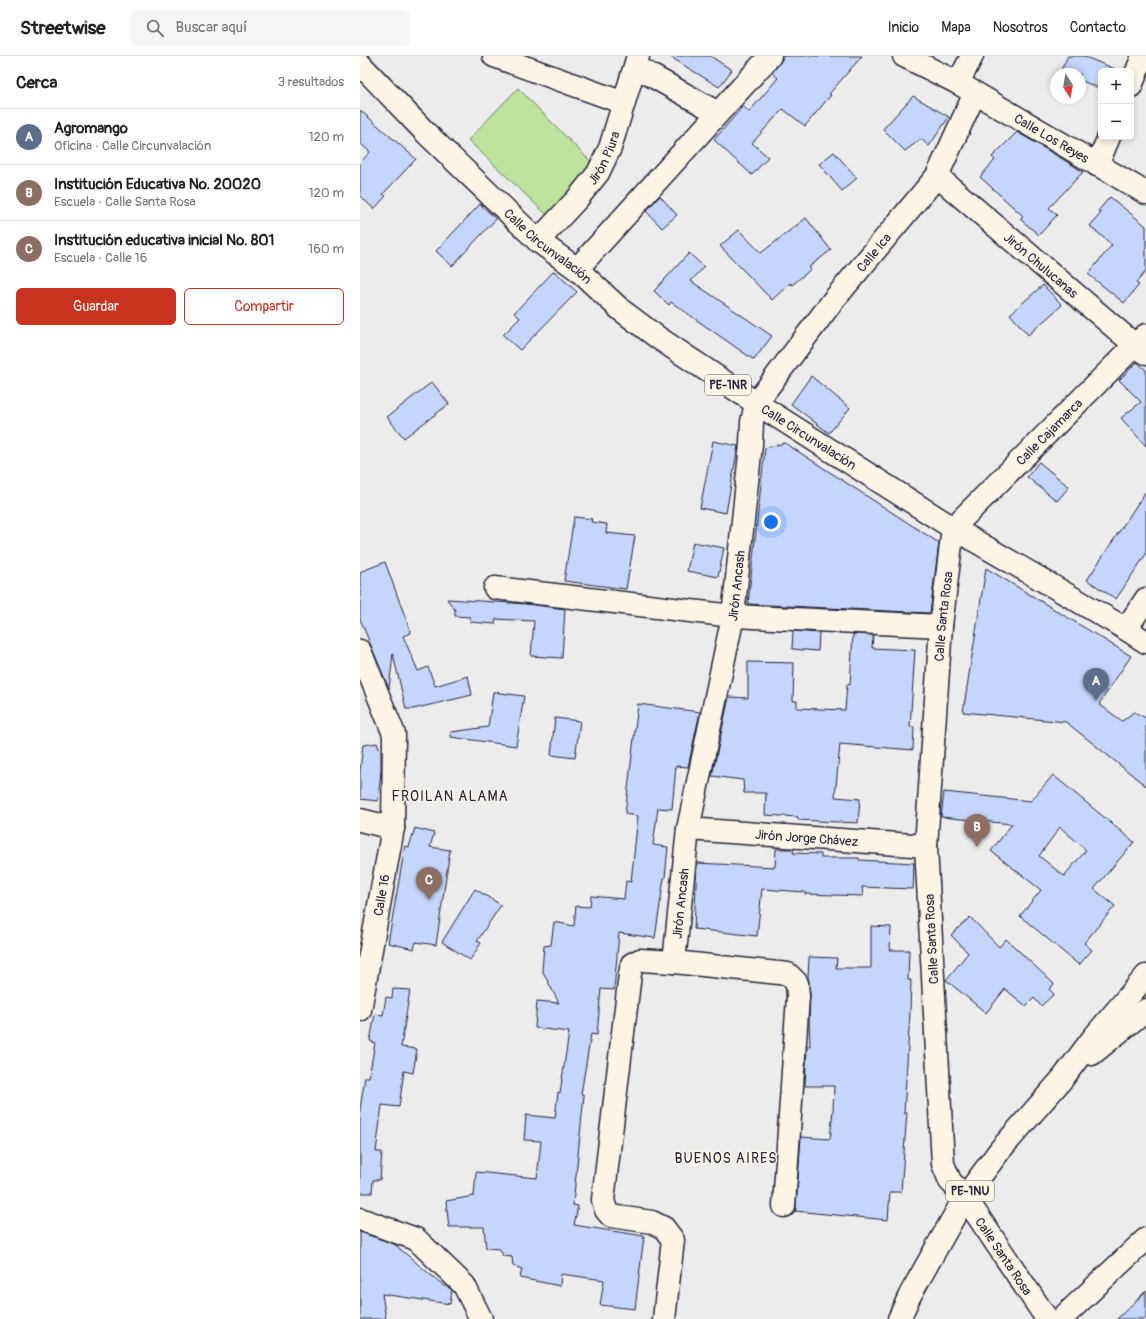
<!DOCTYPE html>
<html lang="es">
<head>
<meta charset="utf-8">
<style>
	:root { --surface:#fff; --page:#f6f6f6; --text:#202124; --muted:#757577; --line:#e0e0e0; --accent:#c8321e }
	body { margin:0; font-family:Pangolin,sans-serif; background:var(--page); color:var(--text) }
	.controls { position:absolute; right:12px; top:12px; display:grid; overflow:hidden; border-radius:6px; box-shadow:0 2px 6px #0003 }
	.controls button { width:36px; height:36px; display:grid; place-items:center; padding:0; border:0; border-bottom:1px solid var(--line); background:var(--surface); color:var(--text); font:20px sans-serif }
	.compass { position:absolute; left:690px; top:12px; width:36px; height:36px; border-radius:50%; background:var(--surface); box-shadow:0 2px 6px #0003; rotate:169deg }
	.you { position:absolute; left:411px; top:466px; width:14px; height:14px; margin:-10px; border:3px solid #fff; border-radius:50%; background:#1a73e8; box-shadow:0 0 0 6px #1a73e833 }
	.badge { display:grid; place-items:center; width:26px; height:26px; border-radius:50%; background:var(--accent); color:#fff; font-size:13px; font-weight:700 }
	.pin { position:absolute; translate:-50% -33px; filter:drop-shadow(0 1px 2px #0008) }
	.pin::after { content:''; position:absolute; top:21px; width:14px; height:12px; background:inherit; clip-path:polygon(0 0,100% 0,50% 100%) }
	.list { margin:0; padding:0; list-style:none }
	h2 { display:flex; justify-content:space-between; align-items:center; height:52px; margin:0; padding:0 16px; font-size:17px }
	h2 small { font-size:13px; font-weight:400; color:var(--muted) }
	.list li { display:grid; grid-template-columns:26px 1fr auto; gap:12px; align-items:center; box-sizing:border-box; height:56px; padding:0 16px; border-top:1px solid var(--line) }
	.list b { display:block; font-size:15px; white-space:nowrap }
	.list p { margin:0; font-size:13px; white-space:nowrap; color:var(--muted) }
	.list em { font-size:13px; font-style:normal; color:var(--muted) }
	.actions { display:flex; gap:8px; padding:12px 16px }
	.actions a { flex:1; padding:9px 0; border:1px solid var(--accent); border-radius:6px; text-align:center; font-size:14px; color:var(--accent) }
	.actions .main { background:var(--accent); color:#fff }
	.icon { flex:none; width:22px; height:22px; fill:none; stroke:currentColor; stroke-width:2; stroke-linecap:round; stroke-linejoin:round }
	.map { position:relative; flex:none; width:786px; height:1263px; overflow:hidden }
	header { display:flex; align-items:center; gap:24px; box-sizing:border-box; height:56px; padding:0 20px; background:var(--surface); border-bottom:1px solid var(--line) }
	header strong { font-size:19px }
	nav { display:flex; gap:22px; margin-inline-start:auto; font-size:14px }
	.search { width:280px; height:36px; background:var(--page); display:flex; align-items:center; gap:10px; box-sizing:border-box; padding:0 14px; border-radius:6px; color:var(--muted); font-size:15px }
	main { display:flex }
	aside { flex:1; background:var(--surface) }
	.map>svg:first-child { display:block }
</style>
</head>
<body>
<header>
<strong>Streetwise</strong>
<div class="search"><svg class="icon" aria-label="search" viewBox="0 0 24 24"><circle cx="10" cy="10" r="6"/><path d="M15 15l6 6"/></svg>Buscar aquí</div>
<nav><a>Inicio</a><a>Mapa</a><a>Nosotros</a><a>Contacto</a></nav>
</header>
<main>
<aside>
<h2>Cerca<small>3 resultados</small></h2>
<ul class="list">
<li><span class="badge" style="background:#5c6f8a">A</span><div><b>Agromango</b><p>Oficina · Calle Circunvalación</p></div><em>120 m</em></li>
<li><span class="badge" style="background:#8d6e63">B</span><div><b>Institución Educativa No. 20020</b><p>Escuela · Calle Santa Rosa</p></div><em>120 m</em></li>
<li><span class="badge" style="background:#8d6e63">C</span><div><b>Institución educativa inicial No. 801</b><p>Escuela · Calle 16</p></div><em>160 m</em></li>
</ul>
<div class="actions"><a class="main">Guardar</a><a>Compartir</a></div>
</aside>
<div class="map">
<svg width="786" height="1263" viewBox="0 0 786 1263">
	<rect width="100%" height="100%" fill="#ececec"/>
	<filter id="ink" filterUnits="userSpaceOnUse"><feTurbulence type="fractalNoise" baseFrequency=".025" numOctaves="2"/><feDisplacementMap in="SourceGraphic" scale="8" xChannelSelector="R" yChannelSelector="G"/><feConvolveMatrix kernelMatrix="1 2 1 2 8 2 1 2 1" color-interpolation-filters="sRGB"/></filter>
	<g filter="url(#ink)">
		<path fill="#bde39d" stroke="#70826c" d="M158,32L234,109L188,160L108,84Z"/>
		<path fill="#c5d6fc" stroke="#22223b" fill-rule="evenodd" d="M309,0H350L372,14L359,31Z
			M424,0H502L469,38L471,39L445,70L423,53L392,87L408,101L392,119L354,84L383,50L389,56L418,22L412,17L419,8Z
			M708,0H723L760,15H741V33L720,24V18H699Z
			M553,40L589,61L569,90L561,83L545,95L523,73Z
			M0,54L56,103L23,138L26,140L14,153L0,140V107L10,96L0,87Z
			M657,76L714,110L723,116L689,152L697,159L679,179L660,163L663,160L620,121L635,104L632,101Z
			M474,96L497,122L482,135L459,108Z
			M300,140L317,159L302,172L286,155Z
			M750,141L786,170V215L776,227L779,229L764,247L728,218L752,189L730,170L741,157L738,155Z
			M120,148L136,163L92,210L76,195Z
			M446,162L471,194L449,211L451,213L432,229L430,227L412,244L360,190L379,174L401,197Z
			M329,197L344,211L331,225L412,280L394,304L311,246L309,249L294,235Z
			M194,215L217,236L160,294L143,279L160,262L154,257Z
			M683,229L702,249L668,279L650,258Z
			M777,306L786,314V390L761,362L781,346L759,324Z
			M451,320L490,352L469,377L431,348Z
			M72,326L89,348L44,382L27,361Z
			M353,385L378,390L366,457L340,452Z
			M425,387L579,487L570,557L388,548L405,392Z
			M679,406L709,431L697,445L667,421Z
			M786,435V498L756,543L727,524Z
			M214,461L232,463L231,466L247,468L246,477L275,480L266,533L204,525Z
			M333,486L364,492L358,521L327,515Z
			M25,506L51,577L43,580L58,615L68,611L75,630L108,620L112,639L53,653H46L33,598L29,633L0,563V516Z
			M626,512L771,600L739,648L762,665L774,656L786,662V730L706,666L603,656Z
			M87,543L167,548L205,553L202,602L171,600L174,565L136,563L135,568L110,566V561L95,560V554Z
			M433,575L459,577L458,595L432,593Z
			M493,578L513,579L512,592L555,594L550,671H554L553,694L480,688L475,741L500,743L498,767L438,764V761L405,759L406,737H384L383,724L352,720L369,641L388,642V606L434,607L433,645H437V652L485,654L487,628L490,629Z
			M133,636L164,640L156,690L91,681V676L128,671Z
			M278,648L340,656L328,711L316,710L312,753L298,752L293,789L308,791L305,822H304L295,882L259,877L254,934L241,933L237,979L231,978L221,1038L224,1039L213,1149L218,1150L214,1169L284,1180L275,1253L240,1249L244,1224L201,1218L200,1230L160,1222L162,1213L153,1210L152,1201L143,1200L140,1193L126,1192L124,1171H89L86,1145L114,1140L116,1116L177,1122L181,1085L164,1084L166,1059L195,1062L198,1036L200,1037L209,976L175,972L177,945L199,947L182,914L184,890L191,889L194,866L214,870L216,850L230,851L231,840L264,843L266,825L271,826L278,760L265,758Z
			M195,662L220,665L215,702L191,699Z
			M17,687L19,693L21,694V714L18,745L0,743V715L3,689Z
			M693,719L774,786L734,833L755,850L724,887L732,894L719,909L660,860L681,834L631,795L652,768L581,761L584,736L671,745ZM700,771L726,794L704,820L679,800Z
			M55,772L74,777L70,791L90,794L76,889L56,886L54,893L28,887L45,790L49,791Z
			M416,793H434L433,797L461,798V802H499V804L554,807L553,833L502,831L503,840L445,838V836L402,833L397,880L334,873L337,807L415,811Z
			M115,833L141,849L117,885L121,887L110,904L82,886Z
			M610,861L639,891L646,883L694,928L689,933L694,938L681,950L674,942L666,950L645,933L626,957L586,924L608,897L591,879Z
			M511,870L531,871L530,894H549L548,924H551L550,956L544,1058L547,1056L541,1136H530L528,1164L435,1155L436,1151L441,1081L470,1083L473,1054L474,1030H445L447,990H450L449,965L450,939L449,926L448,922L449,901L477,902L476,912H511Z
			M33,933L50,934L41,991L57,993L53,1017L44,1015L39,1051L22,1049L16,1096H22L20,1124H13L12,1137H0V1053L5,1021H9L15,987L10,985L15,958L23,959L26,941L32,942Z
			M0,1176L34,1188L84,1230L88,1231L92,1234L90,1248L22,1238L26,1263H0Z
			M786,1235V1263H757Z"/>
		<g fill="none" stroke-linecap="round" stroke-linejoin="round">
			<defs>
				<g id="minor">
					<path d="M134,0L264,47"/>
					<path id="s1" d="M544,0L598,27L786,137"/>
					<path d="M276,11L358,57"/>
					<path d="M598,27L612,0"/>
					<path d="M771,30L783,0"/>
					<path d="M737,109L749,81"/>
					<path id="s2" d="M577,120L775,289L786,297"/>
					<path id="s3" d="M178,185L218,142L238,117L250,92L278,0"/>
					<path d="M217,213L410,0"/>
					<path d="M135,532L373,560L581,570"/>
					<path d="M766,573L786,543"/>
					<path d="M0,595L34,678L33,772L0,954"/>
					<path d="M0,764L33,772"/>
					<path id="s4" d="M328,773L566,790"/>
					<path id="s5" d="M314,906L328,773L373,560L391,388L392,366L396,347L472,246L577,120L615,37"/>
					<path d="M0,1163L56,1183L104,1229L121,1263"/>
					<path d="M304,1263L313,1184L304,1172L292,1166L251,1160L246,1154L243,1144L270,918L272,908L280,904L314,906L428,918L437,927L438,940L424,1150"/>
					<path id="s6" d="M687,1263L605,1141L590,1125L583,1108L566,790L581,570L593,472L775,289L786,279"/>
					<path d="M701,1263L786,1183"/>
				</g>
				<g id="major">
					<path id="s7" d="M0,8L66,77L178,185L217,213L261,254L297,281L396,347L593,472L766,573L786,586"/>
					<path d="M732,998L786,954"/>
					<path d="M539,1263L550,1239L605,1141L640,1094L703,1022L733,982L786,920"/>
				</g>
			</defs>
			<use href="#minor" stroke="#22223b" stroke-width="25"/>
			<use href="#major" stroke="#22223b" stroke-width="25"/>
			<use href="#minor" stroke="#fcf5e5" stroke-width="22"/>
			<use href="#major" stroke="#fcf5e5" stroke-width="22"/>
		</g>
	</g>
	<g text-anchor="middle" stroke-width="3" stroke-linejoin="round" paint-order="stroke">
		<g fill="#fcf5e5" stroke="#63616e" stroke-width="1">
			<rect x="345" y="319" width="46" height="20" rx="3"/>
			<rect x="586" y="1125" width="48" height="20" rx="3"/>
		</g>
		<g font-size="12" font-weight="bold" fill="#22223b">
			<text x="368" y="333">PE-1NR</text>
			<text x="610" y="1139">PE-1NU</text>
		</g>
		<g font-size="13" fill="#22223b" stroke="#fcf5e5">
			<text dy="5" stroke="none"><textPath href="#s1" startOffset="169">Calle Los Reyes</textPath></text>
			<text dy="5" stroke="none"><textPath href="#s3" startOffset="107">Jirón Piura</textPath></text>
			<text dy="5" stroke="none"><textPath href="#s7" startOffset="262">Calle Circunvalación</textPath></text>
			<text dy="5" stroke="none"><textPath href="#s5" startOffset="757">Calle Ica</textPath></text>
			<text dy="5" stroke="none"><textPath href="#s2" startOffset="137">Jirón Chulucanas</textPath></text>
			<text dy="5" stroke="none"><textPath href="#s6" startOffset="961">Calle Cajamarca</textPath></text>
			<text dy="5" stroke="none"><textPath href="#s7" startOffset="586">Calle Circunvalación</textPath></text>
			<text dy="5" stroke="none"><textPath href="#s5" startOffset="382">Jirón Ancash</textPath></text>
			<text dy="5" stroke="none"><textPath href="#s6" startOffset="736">Calle Santa Rosa</textPath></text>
			<text dy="5" stroke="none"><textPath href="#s4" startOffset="119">Jirón Jorge Chávez</textPath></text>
			<text transform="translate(21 839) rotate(-80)" y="5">Calle 16</text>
			<text dy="5" stroke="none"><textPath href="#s5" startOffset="59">Jirón Ancash</textPath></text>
			<text transform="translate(571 883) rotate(-93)" y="5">Calle Santa Rosa</text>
			<text transform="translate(644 1200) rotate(56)" y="5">Calle Santa Rosa</text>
		</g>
		<g font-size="14" letter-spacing="1" fill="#22223b" stroke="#fcf5e5">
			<text x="90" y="745">FROILAN ALAMA</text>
			<text x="366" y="1107">BUENOS AIRES</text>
		</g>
	</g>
</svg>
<div class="controls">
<button>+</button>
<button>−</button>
</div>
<svg class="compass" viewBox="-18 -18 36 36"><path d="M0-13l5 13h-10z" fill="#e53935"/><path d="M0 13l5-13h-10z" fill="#757577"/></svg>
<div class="you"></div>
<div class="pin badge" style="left:736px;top:645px;background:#5c6f8a">A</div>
<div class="pin badge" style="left:617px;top:791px;background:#8d6e63">B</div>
<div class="pin badge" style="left:69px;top:844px;background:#8d6e63">C</div>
</div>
</main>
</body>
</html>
